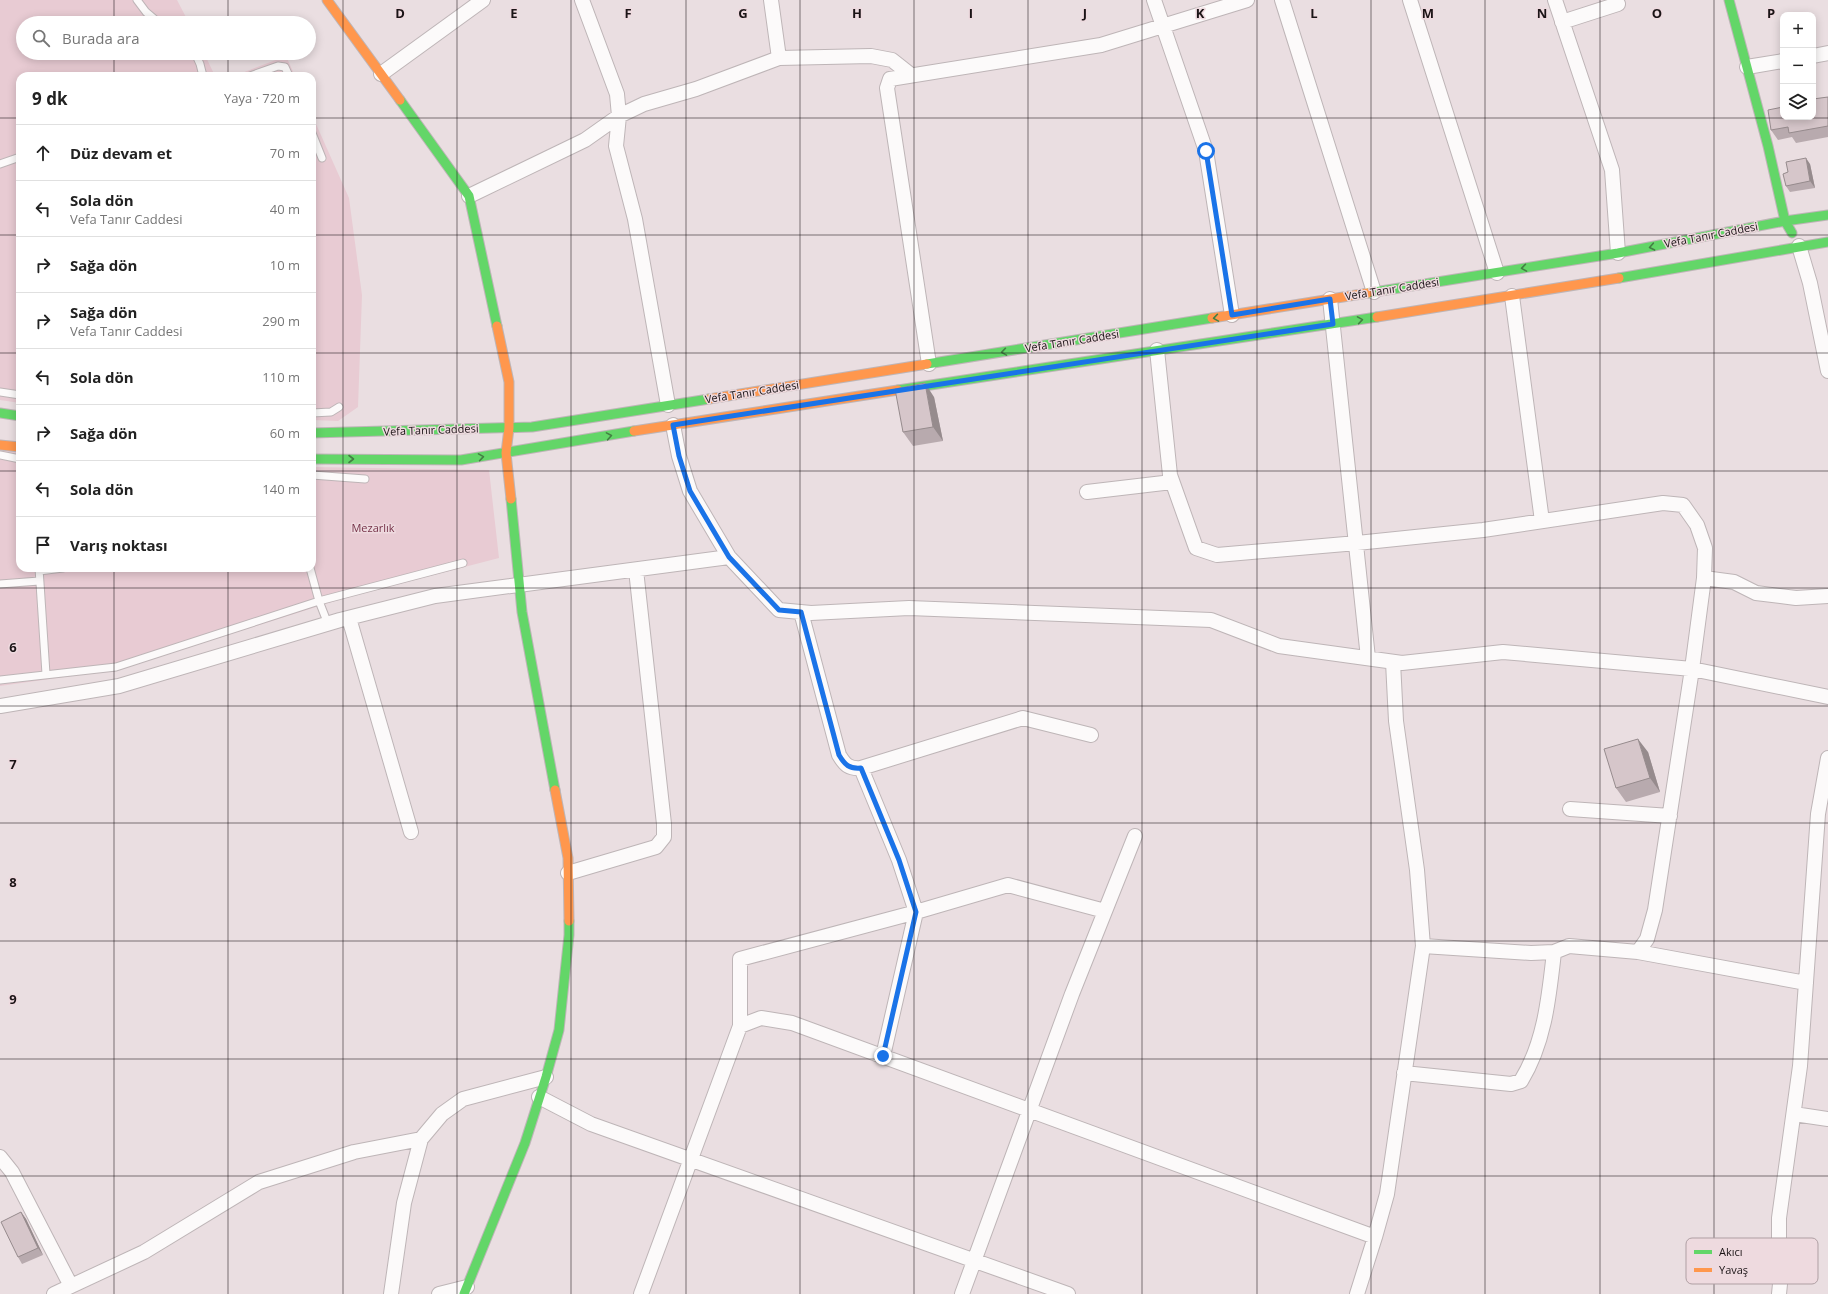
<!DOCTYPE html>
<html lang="tr">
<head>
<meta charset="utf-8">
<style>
	:root { --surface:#fff; --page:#f2f2f2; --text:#222; --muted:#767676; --line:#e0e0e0 }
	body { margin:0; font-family:"Open Sans",sans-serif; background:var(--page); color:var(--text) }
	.controls { position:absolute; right:12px; top:12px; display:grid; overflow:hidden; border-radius:8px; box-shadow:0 2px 10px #0003 }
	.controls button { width:36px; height:36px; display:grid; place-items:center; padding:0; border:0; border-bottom:1px solid var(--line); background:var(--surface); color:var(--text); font:20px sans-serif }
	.stop { position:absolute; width:12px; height:12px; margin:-9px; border:3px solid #1a73e8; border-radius:50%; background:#fff }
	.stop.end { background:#1a73e8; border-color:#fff; box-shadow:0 1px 4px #0008 }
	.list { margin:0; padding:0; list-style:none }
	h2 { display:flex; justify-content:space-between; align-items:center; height:52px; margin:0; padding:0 16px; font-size:17px }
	h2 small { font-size:13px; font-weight:400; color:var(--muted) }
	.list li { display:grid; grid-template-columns:26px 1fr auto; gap:12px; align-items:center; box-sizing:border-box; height:56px; padding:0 16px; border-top:1px solid var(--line) }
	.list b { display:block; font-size:15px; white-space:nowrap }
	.list p { margin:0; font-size:13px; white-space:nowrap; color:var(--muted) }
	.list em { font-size:13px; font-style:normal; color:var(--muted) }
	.icon { flex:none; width:22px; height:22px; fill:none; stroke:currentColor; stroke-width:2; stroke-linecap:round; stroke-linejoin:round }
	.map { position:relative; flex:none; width:1828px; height:1294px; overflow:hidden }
	.search { position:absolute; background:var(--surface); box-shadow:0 2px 10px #0003; left:16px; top:16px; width:300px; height:44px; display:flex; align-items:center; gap:10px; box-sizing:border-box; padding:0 14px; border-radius:22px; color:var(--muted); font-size:15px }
	.panel { position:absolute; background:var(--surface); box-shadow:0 2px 10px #0003; left:16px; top:72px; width:300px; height:500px; border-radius:12px }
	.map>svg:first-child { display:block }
</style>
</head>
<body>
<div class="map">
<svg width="1828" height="1294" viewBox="0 0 1828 1294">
	<rect width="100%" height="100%" fill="#eadee1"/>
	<path fill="#e8cbd3" d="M0,0H177L189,23H23V53H204L215,76H20V403L0,400Z
		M286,56L295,76H234Z
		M312,115L349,198L362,295L358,407L338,421L312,420Z
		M0,448L20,452V568H312V467L489,470L499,558L341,599L121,669L0,686Z"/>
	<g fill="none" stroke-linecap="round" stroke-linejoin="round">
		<defs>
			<path id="lane" d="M137,0L146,12L159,23
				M195,53L200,64L203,76
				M250,76L278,66L285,67L289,76
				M312,133L322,158
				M0,164L20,157
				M0,392L20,395
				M312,413L331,412L339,407
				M0,455L20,459
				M312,475L365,479
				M39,568L46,674
				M310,568L319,601L328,624
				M39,571L63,568
				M0,584L39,581
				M0,680L116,667L319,601L463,563"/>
			<path id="street" d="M582,0L617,94L619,116L616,146L635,219L668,405
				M771,0L779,58
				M1154,0L1206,151L1232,315
				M1282,0L1374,292
				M1410,0L1497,273
				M1555,0L1612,170L1618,253
				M1562,22L1618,4
				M1813,56L1828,53
				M1747,67L1783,61
				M381,74L483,0
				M469,196L585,140L619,116L644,104L696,89L779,58L871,56L892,60L911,75
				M1799,246L1810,283L1828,371
				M1512,296L1542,521
				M1330,299L1368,658
				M1157,350L1170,475L1196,548L1217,555L1357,543L1483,530L1663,503L1683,505L1697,525L1705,548L1704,578L1692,669L1655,910L1647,939L1638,952L1569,946L1554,952L1531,953L1423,946
				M929,364L887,88L890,79L1101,45L1247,0
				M673,425L679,456L690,491L729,557L779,610L811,613L909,608L1211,620L1279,646L1402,663L1503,652L1692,669L1828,697
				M1087,492L1172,482
				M1704,578L1734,582L1756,593L1796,598L1828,596
				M801,612L839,755C845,765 849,769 861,768L1023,718L1091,735
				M349,618L411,832
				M0,706L119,686L340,620L435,596L729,557
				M861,768L899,860L916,912L883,1056
				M1570,809L1670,816
				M568,873L656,847L664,837V824L636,570
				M1638,952L1806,983
				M740,1026L761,1018L792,1023L1375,1237
				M1404,1073L1511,1084L1521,1081C1545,1042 1549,996 1554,952
				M539,1097L591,1124L1068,1294
				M1794,1114L1828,1119
				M0,1157L12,1172L71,1286
				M54,1294L144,1252L259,1182L354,1152L421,1139L442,1114L463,1099L546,1077
				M391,1294L404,1203L421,1139
				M439,1294L467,1287
				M641,1294L740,1026V959L909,914L1008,885L1105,911
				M962,1294L1072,994L1135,836
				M1357,1294L1375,1237L1387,1194L1423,946L1417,870L1396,721L1393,662
				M1779,1294L1782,1264L1779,1239V1218L1800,1066L1818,814L1828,758"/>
			<path id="fast" d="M1729,0L1768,146L1785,221L1792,233
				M400,100L469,196L497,326
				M1619,278L1828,242
				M1368,293L1618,253L1785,221L1828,215
				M927,364L1212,318
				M898,390L1377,317
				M0,413L20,416
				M312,433L532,427L709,399
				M312,459L461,460L634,431
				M511,499L522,612L555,790
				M464,1294L525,1143L546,1077L559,1030L569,935V921"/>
			<path id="slow" d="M327,0L400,100
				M1377,317L1619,278
				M1212,318L1368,293
				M497,326L509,382V428L506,453L511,499
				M709,399L927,364
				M634,431L898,390
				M0,445L20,447
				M555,790L568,858L569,921"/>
		</defs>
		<use href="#lane" stroke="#beb5b7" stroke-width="9"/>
		<use href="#street" stroke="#beb5b7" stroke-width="16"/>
		<use href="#fast" stroke="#beb5b7" stroke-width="11"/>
		<use href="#slow" stroke="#beb5b7" stroke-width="11"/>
		<use href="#lane" stroke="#fcfafa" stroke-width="7"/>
		<use href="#street" stroke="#fcfafa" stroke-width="14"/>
		<use href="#fast" stroke="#63d668" stroke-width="9"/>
		<use href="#slow" stroke="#ff974d" stroke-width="9"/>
	</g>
	<path fill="#b8aaae" d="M1828,97V137L1796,143L1792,137L1778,140L1771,130L1783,107Z
		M1810,164L1815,188L1790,192L1786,186L1788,172Z
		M934,397L943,441L913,446L903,432Z
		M1648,752L1660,792L1626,802L1616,788Z
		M21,1212L26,1219L43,1255L22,1264L18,1257Z"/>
	<path fill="#968b8d" d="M1806,158L1810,164L1815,188L1810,181Z
		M925,383L934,397L943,441L933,427Z
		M1638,739L1648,752L1660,792L1650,778Z
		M21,1212L26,1219L43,1255L38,1248Z"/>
	<path fill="#d6c6ca" stroke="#968b8d" d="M1828,97V126L1789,133L1788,127L1771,130L1768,110L1783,107V117H1813V99Z
		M1806,158L1810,181L1786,186L1783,174L1788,172L1786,162Z
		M925,383L933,427L903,432L895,389Z
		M1638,739L1650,778L1616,788L1604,749Z
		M21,1212L38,1248L18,1257L1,1222Z"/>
	<defs><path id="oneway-chevron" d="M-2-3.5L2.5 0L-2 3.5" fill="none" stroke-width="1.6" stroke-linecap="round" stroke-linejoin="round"/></defs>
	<g stroke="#437f43">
		<use href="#oneway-chevron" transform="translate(1652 247) rotate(169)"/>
		<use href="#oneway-chevron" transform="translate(1524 268) rotate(171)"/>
		<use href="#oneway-chevron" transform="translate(1216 318) rotate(171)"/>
		<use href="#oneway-chevron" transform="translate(1360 320) rotate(-9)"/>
		<use href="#oneway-chevron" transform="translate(1004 352) rotate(171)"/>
		<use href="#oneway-chevron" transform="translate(609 436) rotate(-10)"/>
		<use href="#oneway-chevron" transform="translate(481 457) rotate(-9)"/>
		<use href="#oneway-chevron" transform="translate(351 459)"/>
	</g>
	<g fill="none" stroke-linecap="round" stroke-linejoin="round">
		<path stroke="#1a73e8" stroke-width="5" d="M883,1056L916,912L899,860L861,768C849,769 845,765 839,755L801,612L779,610L729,557L690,491L679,456L673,425L1333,324L1330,299L1232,315L1206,151"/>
	</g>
	<path fill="none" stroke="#1b1416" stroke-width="1" stroke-opacity="0.55" d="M114,0V23M228,0V23M343,0V1294M457,0V1294M571,0V1294M686,0V1294M800,0V1294M914,0V1294M1028,0V1294M1142,0V1294M1257,0V1294M1371,0V1294M1485,0V1294M1600,0V1294M1714,0V1294M114,53V76M228,53V76M0,118H20M312,118H1828M0,235H20M312,235H1828M0,353H20M312,353H1828M0,471H20M312,471H1828M114,568V1294M228,568V1294M0,588H1828M0,706H1828M0,823H1828M0,941H1828M0,1059H1828M0,1176H1828"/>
	<g text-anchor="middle" stroke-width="3" stroke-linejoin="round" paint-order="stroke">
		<g font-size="11" fill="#1b1416" stroke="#eedadf">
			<text transform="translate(1711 235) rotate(-11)" y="4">Vefa Tanır Caddesi</text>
			<text transform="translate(1392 289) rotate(-9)" y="4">Vefa Tanır Caddesi</text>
			<text transform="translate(1072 341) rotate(-9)" y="4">Vefa Tanır Caddesi</text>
			<text transform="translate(752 392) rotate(-9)" y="4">Vefa Tanır Caddesi</text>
			<text transform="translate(431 430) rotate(-2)" y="4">Vefa Tanır Caddesi</text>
		</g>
		<g font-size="11" fill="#763349" stroke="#eedadf">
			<text x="373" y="532">Mezarlık</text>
		</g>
	</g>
	<rect x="1686" y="1238" width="132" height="46" rx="6" fill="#eedadf" stroke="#af9fa3" stroke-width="1"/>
	<rect x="1694" y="1250" width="18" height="4" fill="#63d668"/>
	<rect x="1694" y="1268" width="18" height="4" fill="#ff974d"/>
	<g font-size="11" fill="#1b1416">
		<text x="1719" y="1256">Akıcı</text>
		<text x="1719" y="1274">Yavaş</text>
	</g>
	<g font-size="13" text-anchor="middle" font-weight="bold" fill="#1b1416" stroke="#eedadf" stroke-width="3" stroke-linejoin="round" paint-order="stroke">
		<text x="400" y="18">D</text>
		<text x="514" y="18">E</text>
		<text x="628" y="18">F</text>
		<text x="743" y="18">G</text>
		<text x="857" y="18">H</text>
		<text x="971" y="18">I</text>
		<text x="1085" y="18">J</text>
		<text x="1200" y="18">K</text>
		<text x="1314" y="18">L</text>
		<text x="1428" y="18">M</text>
		<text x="1542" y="18">N</text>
		<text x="1657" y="18">O</text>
		<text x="1771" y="18">P</text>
		<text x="13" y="652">6</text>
		<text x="13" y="769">7</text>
		<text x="13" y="887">8</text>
		<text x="13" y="1004">9</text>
	</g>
</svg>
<div class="controls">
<button>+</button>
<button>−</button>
<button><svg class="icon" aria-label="layers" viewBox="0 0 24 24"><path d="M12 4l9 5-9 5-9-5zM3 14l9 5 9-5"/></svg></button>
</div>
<div class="stop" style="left:1206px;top:151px"></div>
<div class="stop end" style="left:883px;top:1056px"></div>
<div class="search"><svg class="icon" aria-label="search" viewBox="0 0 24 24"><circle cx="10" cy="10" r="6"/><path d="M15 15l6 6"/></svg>Burada ara</div>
<section class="panel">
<h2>9 dk<small>Yaya · 720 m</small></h2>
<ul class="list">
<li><svg class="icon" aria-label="ahead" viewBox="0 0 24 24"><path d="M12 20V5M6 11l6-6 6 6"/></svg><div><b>Düz devam et</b></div><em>70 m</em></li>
<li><svg class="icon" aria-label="left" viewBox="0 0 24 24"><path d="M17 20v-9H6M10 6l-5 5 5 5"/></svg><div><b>Sola dön</b><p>Vefa Tanır Caddesi</p></div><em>40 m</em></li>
<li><svg class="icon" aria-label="right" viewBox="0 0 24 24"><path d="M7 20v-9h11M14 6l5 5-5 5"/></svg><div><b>Sağa dön</b></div><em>10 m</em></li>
<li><svg class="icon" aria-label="right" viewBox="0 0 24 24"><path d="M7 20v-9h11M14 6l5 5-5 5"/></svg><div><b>Sağa dön</b><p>Vefa Tanır Caddesi</p></div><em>290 m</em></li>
<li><svg class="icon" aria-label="left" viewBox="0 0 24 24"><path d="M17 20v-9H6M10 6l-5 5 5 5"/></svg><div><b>Sola dön</b></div><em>110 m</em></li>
<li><svg class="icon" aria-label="right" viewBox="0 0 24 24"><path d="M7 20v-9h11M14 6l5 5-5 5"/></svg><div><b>Sağa dön</b></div><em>60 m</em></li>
<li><svg class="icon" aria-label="left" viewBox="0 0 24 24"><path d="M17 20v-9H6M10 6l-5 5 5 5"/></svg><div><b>Sola dön</b></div><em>140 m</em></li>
<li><svg class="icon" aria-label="arrive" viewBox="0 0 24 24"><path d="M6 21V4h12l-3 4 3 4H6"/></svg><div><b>Varış noktası</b></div></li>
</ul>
</section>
</div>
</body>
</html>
